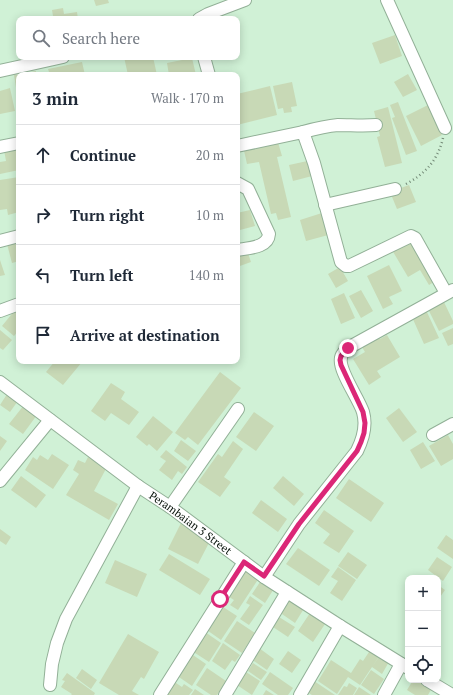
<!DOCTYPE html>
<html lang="en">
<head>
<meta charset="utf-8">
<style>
	:root { --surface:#fff; --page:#f2f2f3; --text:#1f2937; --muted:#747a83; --line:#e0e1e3 }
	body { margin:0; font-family:"PT Serif",serif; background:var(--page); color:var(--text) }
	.controls { position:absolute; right:12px; bottom:12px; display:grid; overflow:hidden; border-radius:8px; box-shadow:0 2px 10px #0003 }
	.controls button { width:36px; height:36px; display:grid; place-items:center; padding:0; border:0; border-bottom:1px solid var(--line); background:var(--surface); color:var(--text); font:20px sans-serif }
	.stop { position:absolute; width:12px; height:12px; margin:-9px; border:3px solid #db2777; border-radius:50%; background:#fff }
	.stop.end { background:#db2777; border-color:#fff; box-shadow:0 1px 4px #0008 }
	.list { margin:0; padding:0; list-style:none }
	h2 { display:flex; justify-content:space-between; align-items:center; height:52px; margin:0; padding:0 16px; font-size:17px }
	h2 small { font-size:13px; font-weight:400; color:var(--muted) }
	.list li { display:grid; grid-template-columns:26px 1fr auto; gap:12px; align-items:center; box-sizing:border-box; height:60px; padding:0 16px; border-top:1px solid var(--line) }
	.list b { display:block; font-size:15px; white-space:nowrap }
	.list em { font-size:13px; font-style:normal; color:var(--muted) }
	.icon { flex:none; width:22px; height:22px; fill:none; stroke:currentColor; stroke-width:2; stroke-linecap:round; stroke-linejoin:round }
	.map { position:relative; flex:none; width:453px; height:695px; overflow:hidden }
	.search { position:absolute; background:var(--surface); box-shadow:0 2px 10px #0003; left:16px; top:16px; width:224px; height:44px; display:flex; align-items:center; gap:10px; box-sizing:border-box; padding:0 14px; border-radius:8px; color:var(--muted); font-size:15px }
	.panel { position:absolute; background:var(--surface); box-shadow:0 2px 10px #0003; left:16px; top:72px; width:224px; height:292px; border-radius:8px }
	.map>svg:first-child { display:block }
</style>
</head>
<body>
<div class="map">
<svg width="453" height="695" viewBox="0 0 453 695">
	<rect width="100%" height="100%" fill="#d0f1d6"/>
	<path fill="#c8d9b6" d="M94,0H108L109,3L96,6Z
		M63,8L64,14L77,12L78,19H37L53,16L52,10Z
		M395,35L402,56L380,64L372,43Z
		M124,57H153L157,75H128Z
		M192,58L196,75H169L167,63Z
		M82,62L85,75H50L48,69Z
		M36,71V75H19L18,100L14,75Z
		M408,74L417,90L403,97L394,82Z
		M292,82L297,106L291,107L292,112L284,113L283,108L278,109L273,86Z
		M270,86L277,115L237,125V94Z
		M10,88L15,111L0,114V91Z
		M398,102L417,151L406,155L392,118L395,117L390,105Z
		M428,105L442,135L421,146L406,116Z
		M388,107L402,163L385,167L377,137L380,136L374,111Z
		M277,139L282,156L277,157L291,217L278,220L276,213L271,214L259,162L247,164L243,146Z
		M19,147V170L0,174V162L6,161L4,150Z
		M312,160L316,175L293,181L289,165Z
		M19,177V212L8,215L7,209L0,210V180Z
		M409,185L416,202L397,209L390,192Z
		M250,210L255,226L240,230L237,213Z
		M325,212L332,234L306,241L300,220Z
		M413,238L437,280L429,285L420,270L408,277L392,250Z
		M19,241V261L12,263L7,244Z
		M247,250L251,262L237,267V253Z
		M0,260L5,275L0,276Z
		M389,265L402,291L389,297L393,304L383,309L367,276Z
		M340,267L348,281L336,288L328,274Z
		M361,290L373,311L361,318L349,296Z
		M344,293L355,318L341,324L331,299Z
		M443,300L453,321V324L439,331L427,307Z
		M19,305V330L14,336L2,326Z
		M426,310L439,338L424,344L412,317Z
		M453,328V344L448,346L442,333Z
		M0,330L12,340L3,350L0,348Z
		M377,334L380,339L387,335L400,357L377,371L381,377L369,385L353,359L365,352L360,344Z
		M55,361H81L82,362L63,385L46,372Z
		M220,372L241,388L198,445L188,437L185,440L175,433Z
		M111,383L125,392L121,399L139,412L129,425L111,413L105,421L91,411Z
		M9,391L20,398L10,412L0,405Z
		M24,405L37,415L23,434L9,424Z
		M399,408L417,432L403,442L386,418Z
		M254,412L274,426L256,451L236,437Z
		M153,416L173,432L157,451L149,444L147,446L136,437Z
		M448,435L453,444V459L441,466L429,446Z
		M0,436L7,441L0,451Z
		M181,440L196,451L188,461L174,451Z
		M233,441L243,449L224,477L231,482L220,497L198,482L218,454L222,457Z
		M423,442L435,461L421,469L410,450Z
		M166,450L187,467L182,474L178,471L172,480L159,470L166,461L160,457Z
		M52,454L69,465L53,489L25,470L33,457L37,460L40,455L48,460Z
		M88,457L107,467L94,491L118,504L109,520L66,495L79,474L73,470L78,460L85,463Z
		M21,476L46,495L36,508L11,490Z
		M283,476L304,494L294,506L273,488Z
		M349,479L384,503L371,522L336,498Z
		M261,500L287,519L278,532L252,513Z
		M324,510L354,531L339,553L323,543L330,534L315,523Z
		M181,523L211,539L198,564L168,549Z
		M0,529L11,537L6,545L0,541Z
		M446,535L453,540V559L437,548Z
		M298,548L330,570L319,586L286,564Z
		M348,552L367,565L357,579L338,566Z
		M169,554L210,579L200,595L159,570Z
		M437,557L452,567L443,581L428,570Z
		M115,560L147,574L137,597L105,583Z
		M338,567L356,580L342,601L330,593L338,581L331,577Z
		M244,568L259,578L238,610L230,605L234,600L226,595Z
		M262,579L275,587L265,603L252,594Z
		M438,585L445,590L438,600Z
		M250,596L263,605L249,625L240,619L250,605L246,603Z
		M289,596L305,607L295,623L279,612Z
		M220,605L237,616L221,640L204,628Z
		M312,610L327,621L313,642L298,631Z
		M279,617L295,627L288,637L273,627Z
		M237,621L255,633L242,653L224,641Z
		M205,632L221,643L209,662L192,651Z
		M128,634L159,652L144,679L141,677L132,691L139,695H119L99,683Z
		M223,643L240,655L235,662L232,660L225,670L212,661Z
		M259,648L274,659L267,670L251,659Z
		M371,649L380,655L360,685L348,677L337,694L318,681L331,660L351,673L360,659L363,661Z
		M288,651L301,660L292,673L279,664Z
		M190,653L206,664L192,686L176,675Z
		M381,654L390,660L382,674L372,667Z
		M253,663L267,672L261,680L248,671Z
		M207,668L226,681L217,695H211L196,685Z
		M82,669L97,680L91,689L76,678Z
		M371,670L384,679L374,694L361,685Z
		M246,672L260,681L252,695L237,685Z
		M270,672L293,688L288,695H278L262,684Z
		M67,673L95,693L94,695H71L72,694L61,687L65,681L62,680Z
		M413,680H424L433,686L428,695H415L407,690Z
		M173,681L182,687L184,684L193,690L189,695H164Z
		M314,681L335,695H312L307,692Z
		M349,683L357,688L353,695H338L344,686L347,687Z
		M359,687L371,695H354Z
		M195,689L204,695H191Z
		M266,690L274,695H263Z"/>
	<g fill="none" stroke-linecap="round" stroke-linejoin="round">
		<defs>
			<g id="street">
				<path d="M387,0L445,128"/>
				<path d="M199,19L208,14L245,0"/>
				<path d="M204,57L209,75"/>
				<path d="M0,71L63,57"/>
				<path d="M303,132C314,129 326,126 338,125C351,125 363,126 376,125"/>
				<path d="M237,146L303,132L314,163L341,262L346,266H349L411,236L415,238L446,293"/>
				<path d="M0,147L19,143"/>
				<path d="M237,183L248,189L269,234C268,248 248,248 237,250"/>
				<path d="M325,205L395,189"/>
				<path d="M0,241L19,236"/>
				<path d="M0,311L19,304"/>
				<path id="s1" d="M0,382L138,486L170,507L264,577L340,626L408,668"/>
				<path d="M433,435L453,424"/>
				<path d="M0,481L50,420"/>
				<path d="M170,507L238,409"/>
				<path d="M264,577L299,524L357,451C363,439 367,426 363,412C359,399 338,370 341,358C341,354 345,351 348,348L453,290"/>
				<path d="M427,680L452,695"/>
				<path d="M50,685L52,664L57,643L66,619L138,486"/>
				<path d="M160,695L244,562"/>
				<path d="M225,695L287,592"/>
				<path d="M300,695L340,626"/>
				<path d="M384,695L401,664"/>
			</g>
		</defs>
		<use href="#street" stroke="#92b097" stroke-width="14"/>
		<path stroke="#748b78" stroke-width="2.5" stroke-dasharray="1 3" stroke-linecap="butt" d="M406,184C425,174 438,160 443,138"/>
		<use href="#street" stroke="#fff" stroke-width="12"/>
	</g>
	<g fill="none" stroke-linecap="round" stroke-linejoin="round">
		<path stroke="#db2777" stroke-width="5" d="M220,599L244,562L264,576L299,524L357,451L361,442L364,433L365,423L363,412L341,365L340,360L341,356L348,348"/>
	</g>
	<g text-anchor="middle" stroke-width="3" stroke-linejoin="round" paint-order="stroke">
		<g font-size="11" fill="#061109" stroke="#fff">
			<text dy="4" stroke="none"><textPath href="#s1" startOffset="237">Perambaian 3 Street</textPath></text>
		</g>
	</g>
</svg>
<div class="controls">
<button>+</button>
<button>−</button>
<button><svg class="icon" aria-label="locate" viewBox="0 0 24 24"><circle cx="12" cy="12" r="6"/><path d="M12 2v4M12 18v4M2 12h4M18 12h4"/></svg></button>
</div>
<div class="stop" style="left:220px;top:599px"></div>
<div class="stop end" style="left:348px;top:348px"></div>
<div class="search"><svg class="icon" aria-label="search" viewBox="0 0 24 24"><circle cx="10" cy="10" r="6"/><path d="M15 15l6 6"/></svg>Search here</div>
<section class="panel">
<h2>3 min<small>Walk · 170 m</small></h2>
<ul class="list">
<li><svg class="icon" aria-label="ahead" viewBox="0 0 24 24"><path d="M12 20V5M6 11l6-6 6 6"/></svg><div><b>Continue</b></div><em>20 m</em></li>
<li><svg class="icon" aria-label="right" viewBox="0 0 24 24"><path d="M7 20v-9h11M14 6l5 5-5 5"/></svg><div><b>Turn right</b></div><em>10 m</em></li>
<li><svg class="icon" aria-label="left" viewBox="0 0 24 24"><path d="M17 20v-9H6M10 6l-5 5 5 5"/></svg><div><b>Turn left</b></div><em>140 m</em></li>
<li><svg class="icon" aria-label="arrive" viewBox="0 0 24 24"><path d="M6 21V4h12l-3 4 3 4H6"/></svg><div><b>Arrive at destination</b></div></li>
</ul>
</section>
</div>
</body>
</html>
